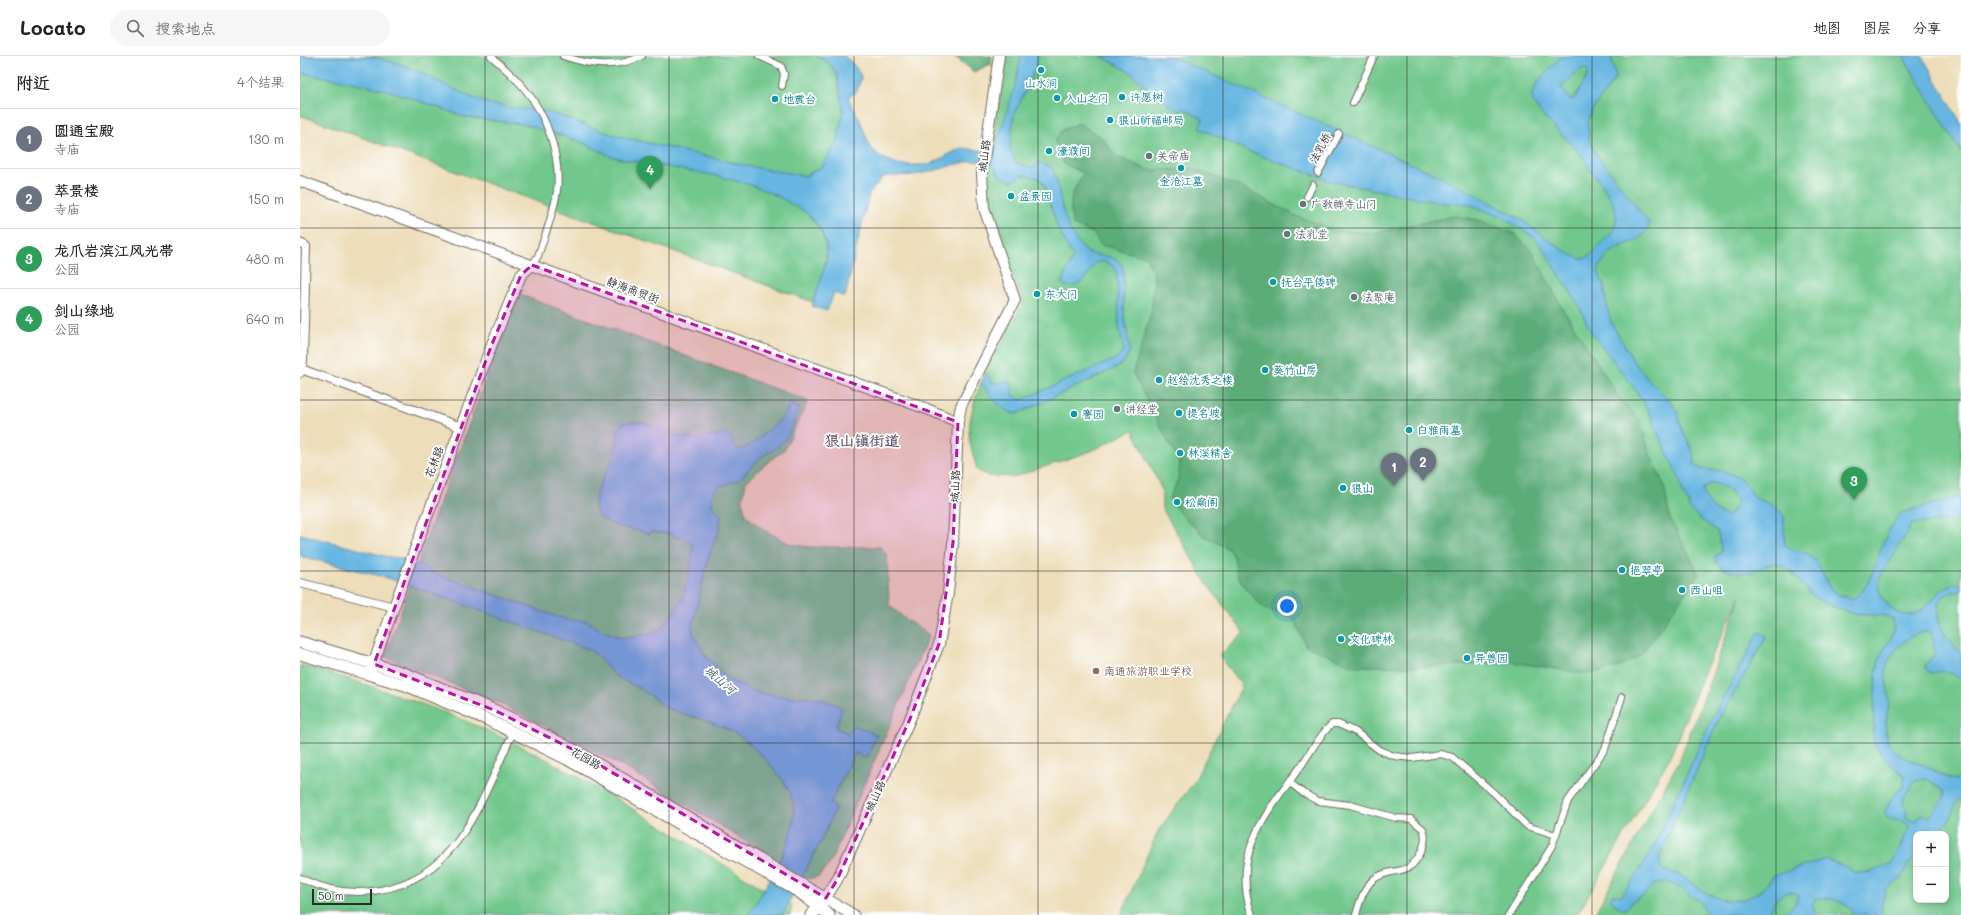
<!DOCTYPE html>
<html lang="zh">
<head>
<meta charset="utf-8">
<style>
	:root { --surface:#fff; --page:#f6f6f6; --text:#202124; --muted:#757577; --line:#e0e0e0; --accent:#b5179e }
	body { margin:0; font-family:Mali,"LXGW WenKai TC",sans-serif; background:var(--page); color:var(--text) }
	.controls { position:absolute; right:12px; bottom:12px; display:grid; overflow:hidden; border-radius:8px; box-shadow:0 2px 6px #0003 }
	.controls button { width:36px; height:36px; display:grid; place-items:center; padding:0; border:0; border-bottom:1px solid var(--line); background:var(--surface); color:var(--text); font:20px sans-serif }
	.scale { position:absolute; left:12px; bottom:10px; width:60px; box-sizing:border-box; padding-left:4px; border:2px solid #2b2b2b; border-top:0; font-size:11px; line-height:14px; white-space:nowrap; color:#2b2b2b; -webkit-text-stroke:3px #fff; paint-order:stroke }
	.you { position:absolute; left:987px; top:550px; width:14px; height:14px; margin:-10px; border:3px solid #fff; border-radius:50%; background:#1a73e8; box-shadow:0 0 0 6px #1a73e833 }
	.badge { display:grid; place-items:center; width:26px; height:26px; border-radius:50%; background:var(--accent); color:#fff; font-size:13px; font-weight:700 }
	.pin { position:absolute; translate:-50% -33px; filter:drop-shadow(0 1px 2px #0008) }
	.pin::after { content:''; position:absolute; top:21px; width:14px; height:12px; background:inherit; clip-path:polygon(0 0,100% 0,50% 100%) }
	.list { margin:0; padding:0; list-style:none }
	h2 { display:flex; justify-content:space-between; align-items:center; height:52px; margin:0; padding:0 16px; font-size:17px }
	h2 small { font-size:13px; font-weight:400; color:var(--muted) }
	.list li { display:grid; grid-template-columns:26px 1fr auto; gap:12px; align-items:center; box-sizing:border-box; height:60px; padding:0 16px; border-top:1px solid var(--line) }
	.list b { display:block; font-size:15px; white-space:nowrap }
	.list p { margin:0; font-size:13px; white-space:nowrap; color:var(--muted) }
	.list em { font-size:13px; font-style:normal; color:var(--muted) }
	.icon { flex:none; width:22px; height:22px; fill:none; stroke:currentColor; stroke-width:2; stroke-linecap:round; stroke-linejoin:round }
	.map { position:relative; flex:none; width:1661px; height:859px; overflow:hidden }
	header { display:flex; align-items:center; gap:24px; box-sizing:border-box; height:56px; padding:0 20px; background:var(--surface); border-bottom:1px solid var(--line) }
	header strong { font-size:19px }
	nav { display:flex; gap:22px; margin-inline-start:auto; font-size:14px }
	.search { width:280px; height:36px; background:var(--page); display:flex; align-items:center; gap:10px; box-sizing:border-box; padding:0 14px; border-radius:22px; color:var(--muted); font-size:15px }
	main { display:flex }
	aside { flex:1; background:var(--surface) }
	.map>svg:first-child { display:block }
</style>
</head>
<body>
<header>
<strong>Locato</strong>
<div class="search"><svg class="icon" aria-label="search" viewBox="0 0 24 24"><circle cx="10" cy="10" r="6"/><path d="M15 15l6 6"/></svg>搜索地点</div>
<nav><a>地图</a><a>图层</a><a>分享</a></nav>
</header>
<main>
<aside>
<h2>附近<small>4个结果</small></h2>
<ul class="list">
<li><span class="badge" style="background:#6b7280">1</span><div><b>圆通宝殿</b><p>寺庙</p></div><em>130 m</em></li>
<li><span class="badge" style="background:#6b7280">2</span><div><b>萃景楼</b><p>寺庙</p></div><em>150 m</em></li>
<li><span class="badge" style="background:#2e9e5b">3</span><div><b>龙爪岩滨江风光带</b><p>公园</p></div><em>480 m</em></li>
<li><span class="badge" style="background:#2e9e5b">4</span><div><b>剑山绿地</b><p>公园</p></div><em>640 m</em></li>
</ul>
</aside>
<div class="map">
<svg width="1661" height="859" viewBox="0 0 1661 859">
	<rect width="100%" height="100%" fill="#fff"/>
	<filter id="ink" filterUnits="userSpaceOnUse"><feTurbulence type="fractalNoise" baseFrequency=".025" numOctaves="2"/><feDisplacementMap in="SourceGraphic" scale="8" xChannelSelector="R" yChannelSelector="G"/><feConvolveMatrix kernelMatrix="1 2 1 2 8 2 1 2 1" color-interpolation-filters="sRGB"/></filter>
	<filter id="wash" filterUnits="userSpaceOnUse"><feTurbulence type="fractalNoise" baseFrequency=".012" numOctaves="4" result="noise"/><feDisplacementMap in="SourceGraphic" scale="16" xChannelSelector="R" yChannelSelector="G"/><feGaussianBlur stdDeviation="0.9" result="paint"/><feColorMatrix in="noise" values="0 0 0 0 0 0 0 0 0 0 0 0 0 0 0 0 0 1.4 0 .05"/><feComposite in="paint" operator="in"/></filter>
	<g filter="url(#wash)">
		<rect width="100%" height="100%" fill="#edddba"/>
		<path fill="#71c78c" stroke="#4e795c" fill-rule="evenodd" d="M0,0H545L557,13L561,21L557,35L548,42L543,55L538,84L523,110L505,120L504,155C537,185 527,209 513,246L0,59Z
			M706,0H1611L1661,84V859H1294L1379,705L1402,647L1440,541L1406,612L1370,701L1277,859H821L858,775L894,726L942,630L919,600L944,577L907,528L862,452V434L833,374L791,395L714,421L688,420L677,414C675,403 669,390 669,378C670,333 703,285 724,246L709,211L688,150L685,125ZM1616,778H1646V844H1616Z
			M218,238L508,345L484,394L463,410L446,426L442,445L446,460L464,474L490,488L508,491H580L587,499L589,549L604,562L629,579L529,809L519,820L507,823L321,709L199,647L85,601L128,478Z
			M0,609C82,632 164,660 240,700C326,745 407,801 492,849L490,859H0Z"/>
		<path fill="#5cac78" stroke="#446c52" d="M654,0H692L691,8L674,16Z
			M778,67L801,81L816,100L848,114L893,113L939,130L996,160L1035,174L1072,177L1155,160L1179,164L1213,177L1232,195L1262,252L1289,294L1319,341L1341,366L1350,399L1364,429L1370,463L1399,518L1341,599L1318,611L1288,618L1212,606L1126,611L1054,610L1006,590L994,563L991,561L964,553L941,526L936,515L934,501L929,493L903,479L880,457L869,443L878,423L880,408L833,317L852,253L854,219L846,201L801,189L793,177L773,169C768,145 771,137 784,117L764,108L755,86L761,75Z"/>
		<path fill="#66b6e1" stroke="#487086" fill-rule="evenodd" d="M0,0L72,1L97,7L119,16L168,40L187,47L213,52L246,55L313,79L448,110L505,120L523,110L538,84L543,55L537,20L531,9L517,0H545L557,13L561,21L557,35L548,42L560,64L570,91L582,102L601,109H629L661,92L694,96L715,30L721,0H739L730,26L714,58L710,93L716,107L732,112L740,107L752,111C762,136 760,164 778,186C780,189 783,193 786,195C799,204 815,195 823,212L824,258L830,294L824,306L818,311L717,358C701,356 690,339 681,327L686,317L692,326L699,327L710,325L714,340L721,344L813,304L821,299L824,295L819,271L817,217L814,211L806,206H796C788,218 780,234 764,230L762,226L773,201L759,175L743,127L738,122L721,119L712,126L699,120C691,90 644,114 624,117C611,120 597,120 584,120L569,138L545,241L534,237L527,255L512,250L527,204L526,188L522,176L514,164L504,155L473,138L451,129L413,119L326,104L310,100L282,86L227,69L165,61L94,36L47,25L0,17Z
			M801,0H870L1146,123L1219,162L1261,193L1280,203C1292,203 1296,191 1305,183C1332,162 1303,131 1288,111C1285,107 1285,102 1281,98C1271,85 1232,56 1232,40C1233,28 1254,7 1263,0H1311L1316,21L1292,54L1288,67L1289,82L1296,98L1349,167C1347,186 1322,187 1310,197C1305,201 1301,208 1298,215L1304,229L1306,246L1311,266L1334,306L1347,322L1370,345L1378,357L1381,371L1392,394L1395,408L1401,413L1422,415L1440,422L1448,430L1455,442L1470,448L1480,455L1484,461L1485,489C1492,495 1503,494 1510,500C1530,517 1519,535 1551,543C1568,539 1576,504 1582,490C1586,479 1593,466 1601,457L1661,440V460L1652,464L1612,468L1580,521C1578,530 1578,536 1584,544C1592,553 1595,559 1608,559C1632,558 1635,525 1661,528V535C1622,535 1639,583 1661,595V624C1649,613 1645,615 1631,617L1625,612V609L1635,598L1633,582L1629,576C1611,574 1588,597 1586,614C1584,624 1589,633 1589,644C1589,660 1580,676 1591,691C1598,702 1616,705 1628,711C1638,717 1649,725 1661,724V742L1658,743L1649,764L1638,778H1616V802L1610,806L1601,822L1586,833L1581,850L1582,859H1553V855C1544,845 1528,840 1515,843L1512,848L1514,854L1518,859H1483L1496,847L1498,842V839C1486,831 1472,843 1471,856L1474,859H1407L1401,846L1388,838L1381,831L1366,826L1355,828L1343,840L1333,845L1326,853H1322L1310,844L1312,839L1322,840L1351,797L1413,660L1459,576L1467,580L1419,663L1359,801L1361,813C1367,817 1374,816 1381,820C1392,825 1400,835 1412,840C1437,851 1460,841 1473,820L1525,803L1544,810L1555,817L1571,816L1592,807L1609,772L1607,767L1587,762L1585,756C1588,748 1595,734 1603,732L1605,720L1583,702L1574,685L1573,679L1576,615L1581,598L1591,582L1594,574L1593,563C1582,556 1568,561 1555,558C1544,555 1531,550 1521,545C1502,535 1495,513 1478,508C1469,505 1461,514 1452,516C1441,518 1415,516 1415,500L1421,496V491L1417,475L1399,462L1389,452V447L1384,440L1378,420L1357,376L1350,357L1335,333L1290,275L1279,250L1245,195L1234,181L1205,163L1168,148L1140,147L1031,125L950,96L899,72L903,63L882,52L880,56L857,40L830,16ZM1283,12L1288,14V19L1274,43L1271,44L1261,31ZM1411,427C1422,428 1436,437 1438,448L1428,460C1417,460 1403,443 1403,433ZM1624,722L1629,724L1643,735L1644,742L1630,760H1620L1617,765H1612L1606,761V757L1609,754L1603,749L1604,742L1613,726Z
			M1603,0H1622L1661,67V96Z
			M490,348L499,352C495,363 491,377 483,386C477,393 468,396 461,401C453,408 447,417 439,423C428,431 409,426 412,450L421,459L420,472L410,495L392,572L394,580L405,599L421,617L433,626L459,637L488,641H507L522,643L542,652L536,672L548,677L553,669L577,679L566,702L555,697L530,747L536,751L522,783L482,859H449C465,830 501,779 493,746C489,730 477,716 467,705C457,695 447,684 435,677C414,665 389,661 367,652C360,649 353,640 345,636C335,629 323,626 314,618C304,610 299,599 288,593L88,522L0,500V478L88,501L101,502L121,509L131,516L258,561L269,564L287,565L303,575L320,581L328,582L354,577L362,572L382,544L391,509L393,489L387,484L372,480V478L350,476L349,478C334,472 317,473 303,463C282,449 309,414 315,397C318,388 317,378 319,370L325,366H342L377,380L397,383L426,377L432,382L434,390L441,393L447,391C463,378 482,368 490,348Z"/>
	</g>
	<g filter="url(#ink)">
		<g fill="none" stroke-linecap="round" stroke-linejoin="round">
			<defs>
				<path id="pedestrian" d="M191,0C202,10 214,20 224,32C247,59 261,100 257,135C254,157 245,179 238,200L232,209
					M263,0C290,9 315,13 342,0
					M459,0L481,10L484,18L482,30
					M1053,47L1074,0
					M1018,117L1039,78
					M1007,141L1013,129
					M989,726L1003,737L1018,745L1050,749L1096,762L1111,763L1123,773C1126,780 1125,787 1122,794C1109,824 1092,809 1074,823C1064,831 1059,847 1056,859
					M0,822C26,835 52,839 80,834C157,821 181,746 210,683
					M952,859C930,797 967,756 1001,710C1011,696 1019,679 1032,668H1038L1056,676L1079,694L1094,700L1112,702L1140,698L1152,701L1194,737L1227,770L1256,779
					M1209,859L1252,790L1268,745L1305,693L1322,641"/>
				<path id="minor" d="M0,187L6,190L3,305L0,317
					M1,313L161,371
					M0,527L94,551"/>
				<path id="tertiary" d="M0,125L627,353L658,366
					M71,614L115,493L192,288L221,219L232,209
					M521,849L537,824L610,663L639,588L648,537L653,487L658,366L661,350L715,244L684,152L682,117L699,0"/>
				<path id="secondary" d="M0,586L104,617L194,654L274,694L553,859
					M0,598L105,629L186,663L267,703L499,836L529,859
					M511,859L519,852"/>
			</defs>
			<use href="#pedestrian" stroke="#6f695d" stroke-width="8"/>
			<use href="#minor" stroke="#6f695d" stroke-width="10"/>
			<use href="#tertiary" stroke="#6f695d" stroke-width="12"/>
			<use href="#secondary" stroke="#6f695d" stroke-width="13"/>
			<use href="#pedestrian" stroke="#fff" stroke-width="6"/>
			<use href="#minor" stroke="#fff" stroke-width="8"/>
			<use href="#tertiary" stroke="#fff" stroke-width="10"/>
			<use href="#secondary" stroke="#fff" stroke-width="11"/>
		</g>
	</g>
	<path fill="#b5179e" fill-opacity="0.2" stroke="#b5179e" stroke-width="3" stroke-dasharray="8 5" stroke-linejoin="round" d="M232,209L658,366L653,487L639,588L610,663L537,824L526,842L274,694L194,654L74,608L192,288L221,219Z"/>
	<path fill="none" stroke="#2b2b2b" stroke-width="1" stroke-opacity="0.55" d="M185,0V859M369,0V859M554,0V859M738,0V859M923,0V859M1107,0V859M1292,0V859M1476,0V859M0,172H1661M0,344H1661M0,515H1661M0,687H1661"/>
	<g fill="#0f9aa8" stroke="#fff" stroke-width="1.5">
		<circle cx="741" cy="14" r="4"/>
		<circle cx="822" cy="41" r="4"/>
		<circle cx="757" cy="42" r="4"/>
		<circle cx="475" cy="43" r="4"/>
		<circle cx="810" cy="64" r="4"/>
		<circle cx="749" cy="95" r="4"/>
		<circle cx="881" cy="112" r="4"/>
		<circle cx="711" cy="140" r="4"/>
		<circle cx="973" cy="226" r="4"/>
		<circle cx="737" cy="238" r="4"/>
		<circle cx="965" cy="314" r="4"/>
		<circle cx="859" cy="324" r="4"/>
		<circle cx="879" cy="357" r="4"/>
		<circle cx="774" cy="358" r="4"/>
		<circle cx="1109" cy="374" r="4"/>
		<circle cx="880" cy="397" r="4"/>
		<circle cx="1043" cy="432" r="4"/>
		<circle cx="877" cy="446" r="4"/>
		<circle cx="1322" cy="514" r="4"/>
		<circle cx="1382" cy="534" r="4"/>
		<circle cx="1041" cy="583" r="4"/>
		<circle cx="1167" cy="602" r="4"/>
	</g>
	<g fill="#6b7280" stroke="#fff" stroke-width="1.5">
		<circle cx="849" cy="100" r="4"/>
		<circle cx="1003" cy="148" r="4"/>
		<circle cx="987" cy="178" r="4"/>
		<circle cx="1054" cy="241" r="4"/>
		<circle cx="817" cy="353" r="4"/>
	</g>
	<circle fill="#8d6e63" stroke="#fff" stroke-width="1.5" cx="796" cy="615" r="4"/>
	<g text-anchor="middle" stroke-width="3.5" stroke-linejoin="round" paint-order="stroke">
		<g font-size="11" fill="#0d838f" stroke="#fff" text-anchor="start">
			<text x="741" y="31" text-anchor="middle">山水涧</text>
			<text x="830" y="45">许愿树</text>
			<text x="765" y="46">入山之门</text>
			<text x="483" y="47">地震台</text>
			<text x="818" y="68">狼山祈福邮局</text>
			<text x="757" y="99">濠濮间</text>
			<text x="881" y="129" text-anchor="middle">金沧江墓</text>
			<text x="719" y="144">盆景园</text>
			<text x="981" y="230">抚台平倭碑</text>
			<text x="745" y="242">东大门</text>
			<text x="973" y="318">葵竹山房</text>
			<text x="867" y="328">赵绘沈秀之楼</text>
			<text x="887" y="361">提名坡</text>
			<text x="782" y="362">謇园</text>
			<text x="1117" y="378">白雅雨墓</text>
			<text x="888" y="401">林溪精舍</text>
			<text x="1051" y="436">狼山</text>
			<text x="885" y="450">松巅阁</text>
			<text x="1330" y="518">挹翠亭</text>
			<text x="1390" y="538">西山咀</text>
			<text x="1049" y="587">文化碑林</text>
			<text x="1175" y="606">异兽园</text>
		</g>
		<g font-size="11" fill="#2b2b2b" stroke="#fff">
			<text transform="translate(1020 92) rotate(-62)" y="4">法乳桥</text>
			<text transform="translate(684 100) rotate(-83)" y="4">城山路</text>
			<text transform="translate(333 234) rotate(20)" y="4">静海商贸街</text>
			<text transform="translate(134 406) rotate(-69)" y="4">花林路</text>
			<text transform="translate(655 430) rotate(-88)" y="4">城山路</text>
			<text transform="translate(286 702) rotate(30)" y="4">花园路</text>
			<text transform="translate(575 740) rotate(-66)" y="4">城山路</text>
		</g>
		<g font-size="11" fill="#5b616d" stroke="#fff" text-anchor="start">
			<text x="857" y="104">关帝庙</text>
			<text x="1011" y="152">广教禅寺山门</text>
			<text x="995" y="182">法乳堂</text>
			<text x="1062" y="245">法聚庵</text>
			<text x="825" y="357">讲经堂</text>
		</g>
		<g font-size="11" fill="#785e54" stroke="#fff" text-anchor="start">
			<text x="804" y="619">南通旅游职业学校</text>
		</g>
		<g font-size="12" font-style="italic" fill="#405c6b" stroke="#fff">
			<text transform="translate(420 624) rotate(41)" y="4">城山河</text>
		</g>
		<g font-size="15" font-weight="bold" fill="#665a6e" stroke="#fff">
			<text x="562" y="390">狼山镇街道</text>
		</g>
	</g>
</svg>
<div class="controls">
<button>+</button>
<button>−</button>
</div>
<div class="scale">50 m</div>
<div class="you"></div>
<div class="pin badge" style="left:1094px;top:430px;background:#6b7280">1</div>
<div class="pin badge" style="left:1123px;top:425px;background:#6b7280">2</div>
<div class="pin badge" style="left:1554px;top:444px;background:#2e9e5b">3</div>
<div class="pin badge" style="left:350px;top:133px;background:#2e9e5b">4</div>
</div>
</main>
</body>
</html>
